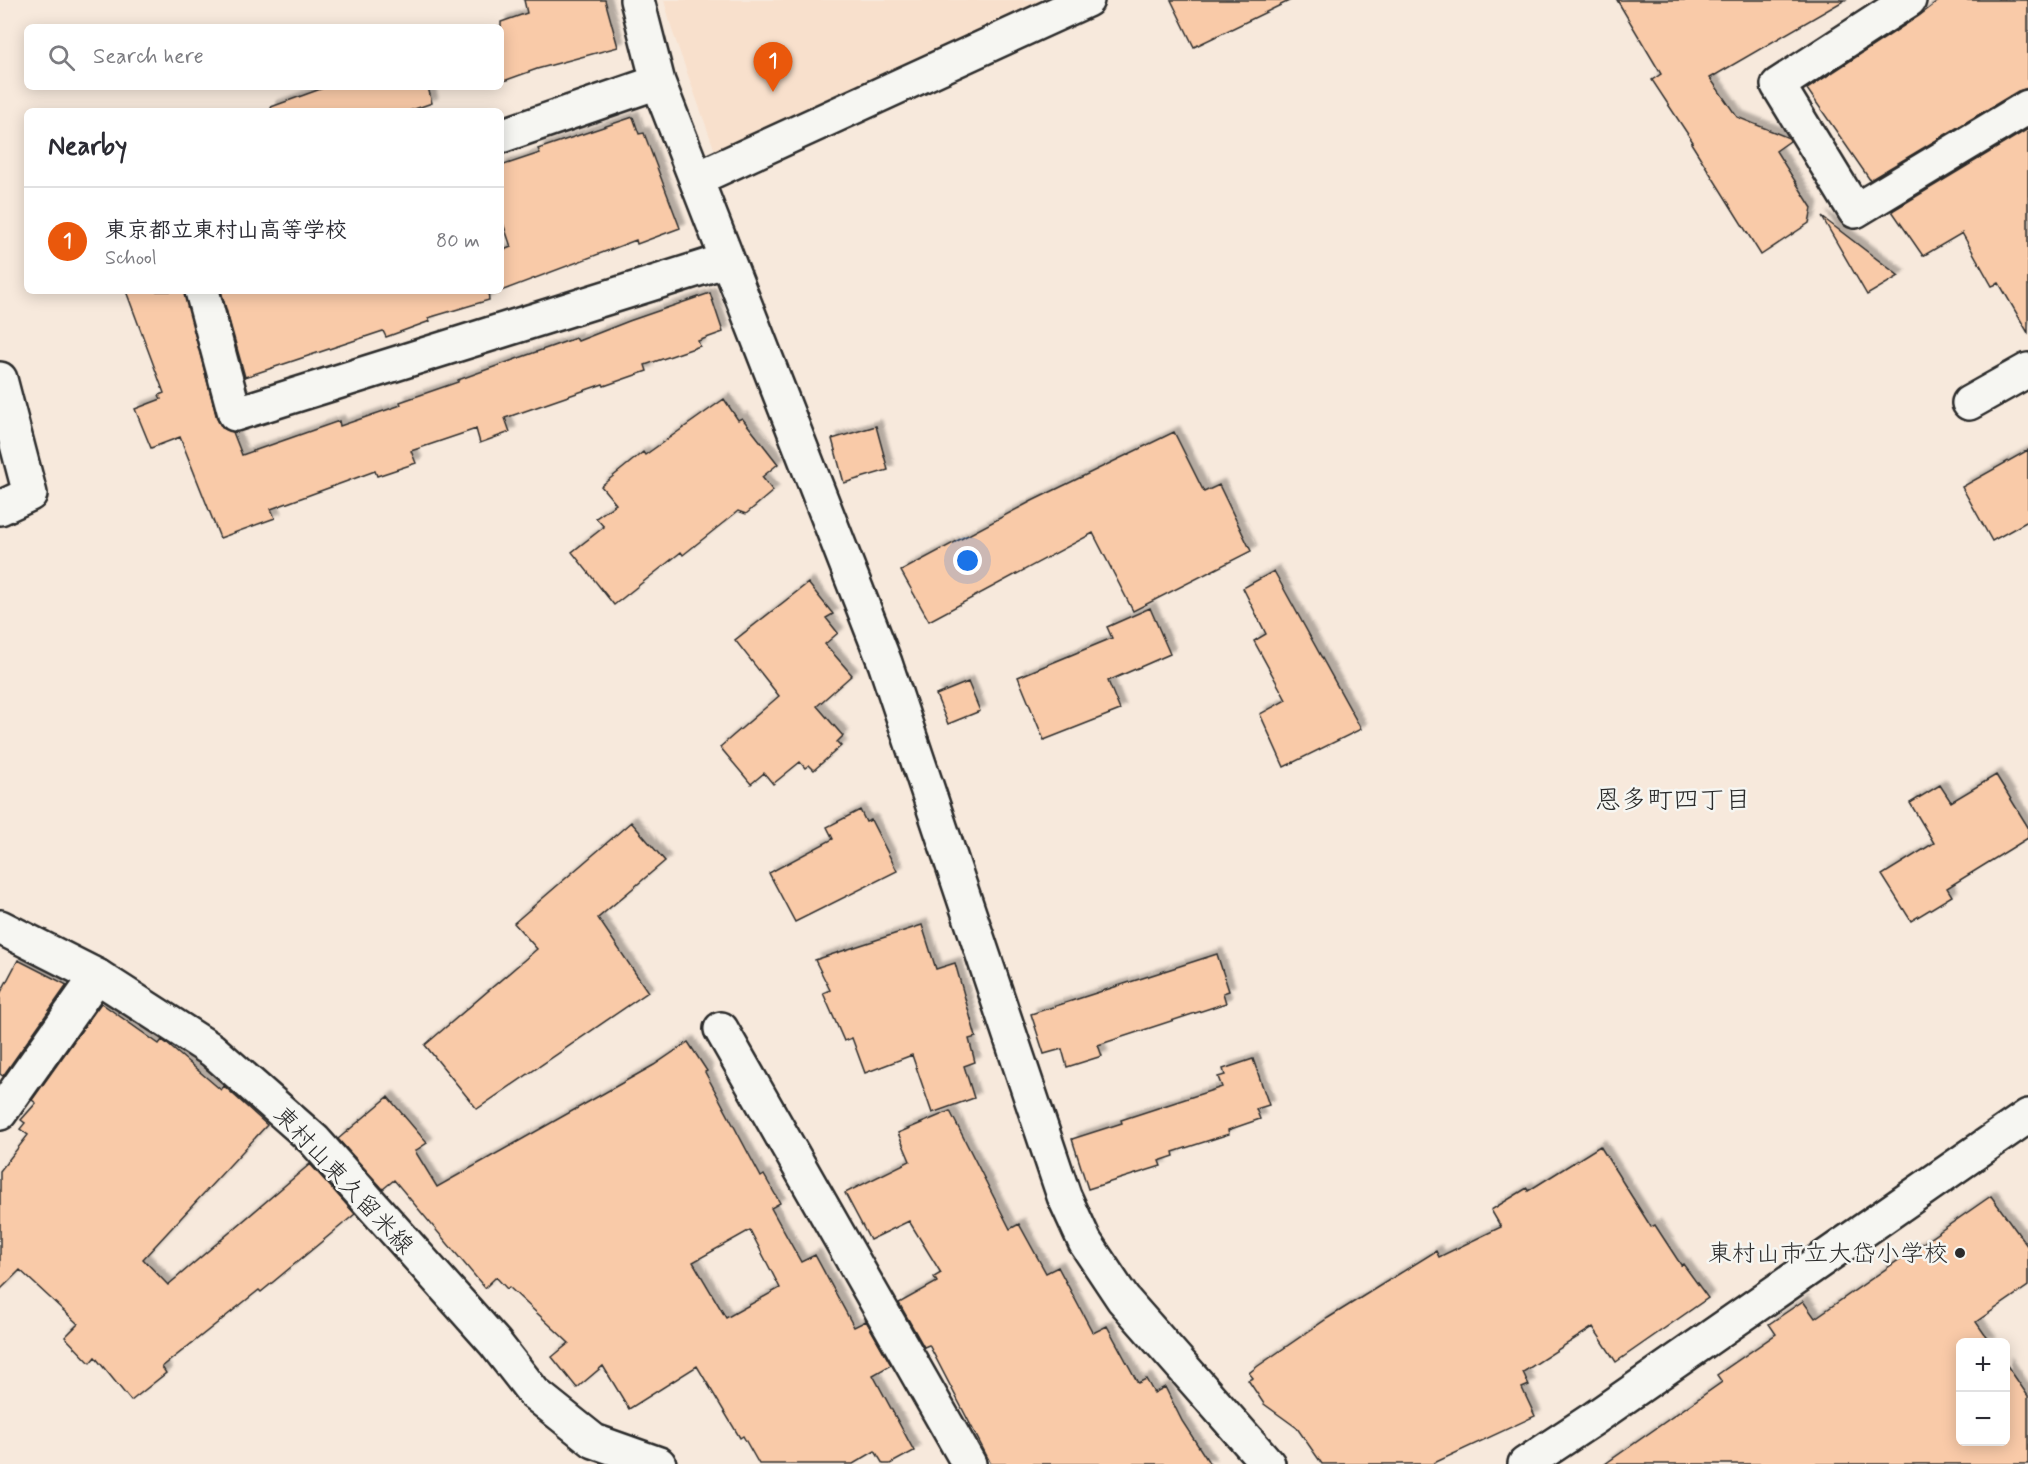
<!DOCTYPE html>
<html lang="en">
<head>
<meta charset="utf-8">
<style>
	:root { --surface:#fff; --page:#f7f7f7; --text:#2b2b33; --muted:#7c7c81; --line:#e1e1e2; --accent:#ea580c }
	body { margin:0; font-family:Mynerve,"Klee One",sans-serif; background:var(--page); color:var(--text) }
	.controls { position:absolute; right:18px; bottom:18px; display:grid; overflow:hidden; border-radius:9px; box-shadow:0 3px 15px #0003 }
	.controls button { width:54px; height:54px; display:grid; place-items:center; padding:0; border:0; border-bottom:2px solid var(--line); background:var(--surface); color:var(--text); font:30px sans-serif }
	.you { position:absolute; left:968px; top:561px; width:21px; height:21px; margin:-15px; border:4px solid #fff; border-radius:50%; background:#1a73e8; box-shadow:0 0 0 9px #1a73e833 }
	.badge { display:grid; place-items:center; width:39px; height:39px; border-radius:50%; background:var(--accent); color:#fff; font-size:20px; font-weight:700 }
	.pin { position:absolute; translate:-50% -50px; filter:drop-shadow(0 2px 3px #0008) }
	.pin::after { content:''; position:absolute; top:32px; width:21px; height:18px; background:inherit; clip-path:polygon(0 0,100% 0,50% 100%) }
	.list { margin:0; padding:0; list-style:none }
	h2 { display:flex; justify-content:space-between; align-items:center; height:78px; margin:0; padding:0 24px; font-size:26px }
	h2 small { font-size:20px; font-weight:400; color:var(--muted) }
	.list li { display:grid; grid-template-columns:39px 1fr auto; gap:18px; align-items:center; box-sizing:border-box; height:108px; padding:0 24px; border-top:2px solid var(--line) }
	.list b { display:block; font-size:22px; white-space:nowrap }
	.list p { margin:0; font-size:20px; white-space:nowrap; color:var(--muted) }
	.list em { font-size:20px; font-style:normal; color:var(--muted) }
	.icon { flex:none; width:33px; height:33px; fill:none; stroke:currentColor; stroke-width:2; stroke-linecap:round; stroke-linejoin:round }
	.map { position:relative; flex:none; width:2028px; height:1464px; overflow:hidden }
	.search { position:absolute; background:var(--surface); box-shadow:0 3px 15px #0003; left:24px; top:24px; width:480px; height:66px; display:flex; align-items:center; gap:15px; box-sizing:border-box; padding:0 21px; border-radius:9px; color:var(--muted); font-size:22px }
	.panel { position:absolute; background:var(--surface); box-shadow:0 3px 15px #0003; left:24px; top:108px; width:480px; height:186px; border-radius:9px }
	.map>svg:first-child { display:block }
</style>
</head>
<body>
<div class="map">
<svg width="2028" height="1464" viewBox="0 0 2028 1464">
	<defs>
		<filter id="shadow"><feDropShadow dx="5.5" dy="-5.5" stdDeviation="1.5" flood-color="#0004"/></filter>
	</defs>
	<rect width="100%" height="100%" fill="#f7e9dc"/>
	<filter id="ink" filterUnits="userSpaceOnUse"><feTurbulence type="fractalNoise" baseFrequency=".0167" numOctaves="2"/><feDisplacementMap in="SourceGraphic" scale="12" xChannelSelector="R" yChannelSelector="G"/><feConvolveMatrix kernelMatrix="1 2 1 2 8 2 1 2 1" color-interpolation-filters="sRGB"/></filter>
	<g filter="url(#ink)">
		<path fill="#f8e0cc" d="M664,0H1057L716,154L672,30Z"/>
		<path fill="#f9caa8" stroke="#2b2b2b" stroke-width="1.5" fill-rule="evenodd" filter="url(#shadow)" d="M524,0H605L618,47L537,69L501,82V22L527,13Z
			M1171,0H1291L1194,47Z
			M1617,0H1845L1710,78L1737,117L1789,138L1790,141L1776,151L1812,208L1809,223L1761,255L1691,143L1693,142L1652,80L1661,74Z
			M1940,0H2028V88L2018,91L1870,180L1807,89L1919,16Z
			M326,87H428L432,103L409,111H272L271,107Z
			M633,117L639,134L644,133L680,228L637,244L636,240L501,291V251L511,247L501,217V166L540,153L538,149Z
			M2028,129V333L1999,283L1992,286L1962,233L1923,256L1892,211Z
			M1822,217L1899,276L1867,295Z
			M126,291H184L217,419L222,428L233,432L242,455L339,421L340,426L401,405L400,402L458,382V380L516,359L576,338L578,341L629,321L710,293L723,332L698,341L700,346L645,365L647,371L604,386L603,384L505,418L510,432L480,443L476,429L411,451L416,463L377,476L375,471L271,509L275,518L220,538L180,437L151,448L135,409L161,399L159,395L164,393Z
			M221,291H488L489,300L428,318L430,321L386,337L383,331L245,377Z
			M724,399L738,420L742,418L778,464L762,477L773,491L746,514L738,511L683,555L681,552L614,605L572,552L604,527L596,518L616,504L601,486L643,452L645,455Z
			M876,426L888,470L844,483L832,439Z
			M1174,432L1204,492L1219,485L1251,551L1133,611L1093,533L929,621L901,571L1032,501Z
			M2028,450V521L1992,541L1962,487Z
			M1274,571L1361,729L1284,767L1260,714L1286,700L1254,641L1266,634L1243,588Z
			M808,583L833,614L826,618L838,633L825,644L852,675L817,706L843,736L837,742L841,746L814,770L809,765L805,768L800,762L773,784L764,773L751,784L720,747L779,696L735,640Z
			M1150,608L1170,654L1108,681L1120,710L1044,740L1018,677L1112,638L1107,627Z
			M968,682L980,711L948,724L936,695Z
			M1996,775L2028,827V838L1947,888L1952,896L1911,921L1882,875L1934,843L1910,803L1940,785L1951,802Z
			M860,810L866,822L871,820L897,871L795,922L769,873L833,839L827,827Z
			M631,822L665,861L598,918L648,992L477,1109L425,1045L537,949L514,923Z
			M922,925L936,969L955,963L976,1037L969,1039L975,1062L964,1066L974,1098L932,1113L912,1055L865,1073L852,1038L844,1041L823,993L830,990L815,960Z
			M1217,954L1229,991L1223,993L1226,1003L1098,1045L1102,1056L1067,1067L1062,1049L1044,1054L1031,1014Z
			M18,960L67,985L3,1076L0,1074V994Z
			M101,1003L159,1044L162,1040L166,1043L221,1090L224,1086L267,1125L143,1259L168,1285L310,1164L355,1214L261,1292L259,1290L162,1367L166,1373L131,1401L95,1357L90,1363L65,1337L78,1324L20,1270L0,1290V1171L28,1135L20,1129L25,1123L21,1120L36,1103L32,1100Z
			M688,1042L707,1071L705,1072L761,1177L764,1175L780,1203L771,1208L801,1262L815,1255L854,1327L866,1321L891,1365L873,1375L914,1451L890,1464H883L875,1451L853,1464H759L743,1436L740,1438L697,1366L629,1409L603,1366L577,1388L552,1357L569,1343L509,1287L507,1289L496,1277L485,1288L394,1180L383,1189L338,1139L388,1097L427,1143L415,1151L437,1187L654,1065ZM750,1230L780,1288L726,1318L693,1262Z
			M1253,1059L1269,1105L1256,1109L1260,1119L1228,1130L1229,1134L1173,1152L1174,1156L1159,1161L1161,1166L1088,1189L1072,1139L1122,1123L1121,1120L1222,1087L1218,1077L1225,1075L1223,1069Z
			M950,1111L1010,1229L1019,1224L1046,1273L1058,1267L1093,1333L1107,1326L1138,1383L1146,1379L1154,1393L1165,1387L1182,1421L1210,1464H991L929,1345L924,1347L899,1303L937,1282L934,1277L941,1273L909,1221L870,1240L845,1193L910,1161L898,1133Z
			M1600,1146L1651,1227L1655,1225L1681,1265L1683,1264L1708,1298L1616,1362L1593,1327L1523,1372L1529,1385L1522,1388L1535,1416L1432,1464H1322L1297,1428L1264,1404L1248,1380L1253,1378L1249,1373L1258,1366L1328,1318L1436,1251L1439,1257L1501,1227L1491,1210L1527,1188L1528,1191Z
			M1991,1196L2028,1247V1286L1976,1322L1990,1342H1960V1442H2006V1364L2028,1396V1464H1605L1722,1382L1717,1375L1776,1334L1769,1324L1803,1301L1815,1318Z"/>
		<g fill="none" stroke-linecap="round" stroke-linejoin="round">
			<defs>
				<path id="minor" d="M637,0L658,82L885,663L1064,1196L1085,1242L1123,1299L1268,1464
					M1909,0L1778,85L1855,211L2028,107
					M501,136L658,82
					M696,179L1087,0
					M202,291L235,414L727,260
					M0,379L30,494L0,508
					M1969,403L2028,370
					M721,1029L969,1464
					M0,1113L97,976
					M1525,1464L1593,1419L2028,1116"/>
				<path id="secondary" d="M0,927L97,976L212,1050L314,1140L495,1343L534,1393L594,1441L659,1464"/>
			</defs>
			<use href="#minor" stroke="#2b2b2b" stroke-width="38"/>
			<use href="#secondary" stroke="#2b2b2b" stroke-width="38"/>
			<use href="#minor" stroke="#f6f6f2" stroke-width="33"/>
			<use href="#secondary" stroke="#f6f6f2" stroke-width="33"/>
		</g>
	</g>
	<circle fill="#2b2b2b" stroke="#f6f6f2" stroke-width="2" cx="1960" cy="1253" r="6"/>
	<g text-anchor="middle" stroke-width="5" stroke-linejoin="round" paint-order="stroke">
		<g font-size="24" fill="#2b2b2b" stroke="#f6f6f2">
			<text transform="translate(344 1180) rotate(47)" y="8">東村山東久留米線</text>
		</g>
		<g font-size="24" fill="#2b2b2b" stroke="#f6f6f2" text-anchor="end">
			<text x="1948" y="1261">東村山市立大岱小学校</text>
		</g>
		<g font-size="26" fill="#2b2b2b" stroke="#f6f6f2">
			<text x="1673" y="808">恩多町四丁目</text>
		</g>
	</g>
</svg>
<div class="controls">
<button>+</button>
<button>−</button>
</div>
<div class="you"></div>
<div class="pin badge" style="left:773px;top:92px">1</div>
<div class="search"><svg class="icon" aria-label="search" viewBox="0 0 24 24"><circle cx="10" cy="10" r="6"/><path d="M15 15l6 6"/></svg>Search here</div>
<section class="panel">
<h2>Nearby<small></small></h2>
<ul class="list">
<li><span class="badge">1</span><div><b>東京都立東村山高等学校</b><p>School</p></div><em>80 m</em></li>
</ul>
</section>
</div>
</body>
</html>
